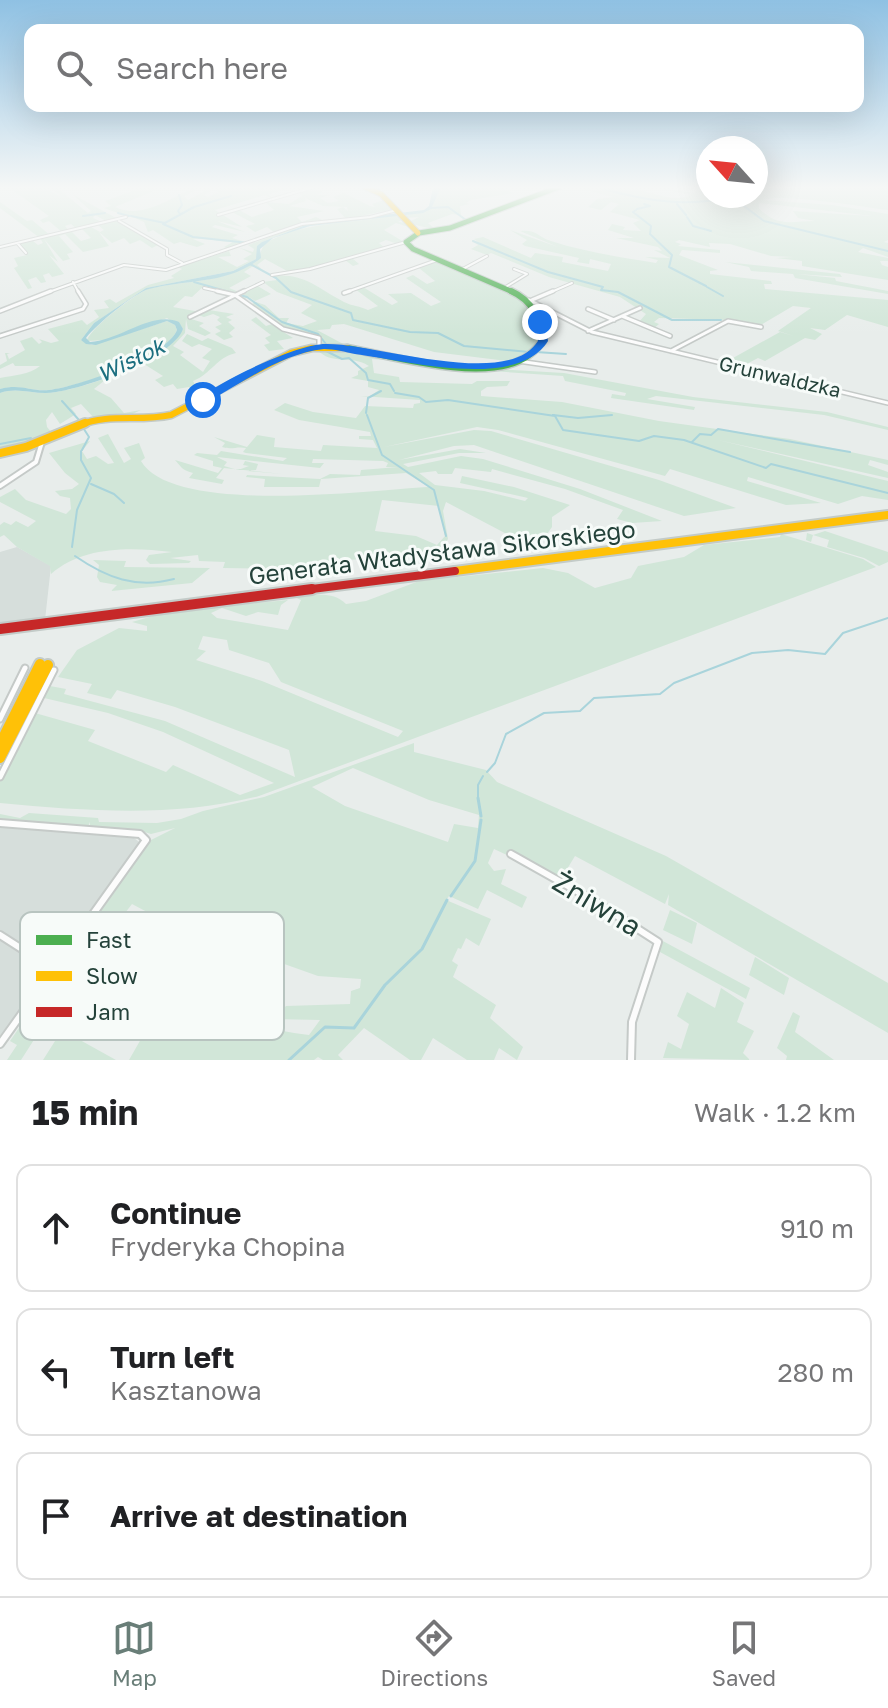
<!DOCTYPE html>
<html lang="en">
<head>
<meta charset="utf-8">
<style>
	:root { --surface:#fff; --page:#f6f6f6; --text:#202124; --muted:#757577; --line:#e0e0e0; --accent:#697e78 }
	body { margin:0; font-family:"Golos Text",sans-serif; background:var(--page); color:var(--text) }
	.compass { position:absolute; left:696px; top:136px; width:72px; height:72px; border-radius:50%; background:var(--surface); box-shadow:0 8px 32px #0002; rotate:297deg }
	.stop { position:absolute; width:24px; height:24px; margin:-18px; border:6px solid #1a73e8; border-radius:50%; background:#fff }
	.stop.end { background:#1a73e8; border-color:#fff; box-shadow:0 2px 8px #0008 }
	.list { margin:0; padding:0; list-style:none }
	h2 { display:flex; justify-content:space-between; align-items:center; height:104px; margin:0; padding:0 32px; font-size:34px }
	h2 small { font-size:26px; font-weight:400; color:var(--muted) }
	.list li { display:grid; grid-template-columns:52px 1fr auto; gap:24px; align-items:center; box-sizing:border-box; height:128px; margin:0 16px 16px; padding:0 16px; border:2px solid var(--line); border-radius:16px }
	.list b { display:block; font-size:30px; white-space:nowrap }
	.list p { margin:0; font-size:26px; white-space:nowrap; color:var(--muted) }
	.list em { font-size:26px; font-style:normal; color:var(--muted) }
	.icon { flex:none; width:44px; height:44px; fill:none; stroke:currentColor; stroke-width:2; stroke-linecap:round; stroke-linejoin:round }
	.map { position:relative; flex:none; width:888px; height:1060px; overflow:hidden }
	.search { position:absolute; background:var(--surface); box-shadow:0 8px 32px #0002; left:24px; right:24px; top:24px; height:88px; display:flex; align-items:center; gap:20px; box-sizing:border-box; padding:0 28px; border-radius:16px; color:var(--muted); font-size:30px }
	.sheet { height:536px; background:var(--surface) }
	nav { display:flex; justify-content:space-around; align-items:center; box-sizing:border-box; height:112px; border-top:2px solid var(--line); background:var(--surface); font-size:22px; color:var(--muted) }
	nav a { display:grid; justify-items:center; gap:4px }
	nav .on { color:var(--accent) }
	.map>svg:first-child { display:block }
</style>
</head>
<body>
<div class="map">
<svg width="888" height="1060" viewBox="0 0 888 1060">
	<rect width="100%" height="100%" fill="#e8edeb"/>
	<path fill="#d6dedb" d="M17,547L51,566L45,620L0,627V552Z
		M0,827L134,838L139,842L134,853L0,1036Z"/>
	<path fill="#d1e6d8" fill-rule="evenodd" d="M8,187H41L62,197L49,187H56L88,213L91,211L72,194L118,219L106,221L95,215L93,218L102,222L77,229L71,224L65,226L70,232L78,230L72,232L81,241L91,238L82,229L91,227L100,232L104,230L98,225L116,221L158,245L152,248L140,240L130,244L124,238L112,243L99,232L109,246L83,252L65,234L59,236L73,252L67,254L70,259L63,261L44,239L58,262L49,255L64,274L52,277L49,273L43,275L46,282L41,283L36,277L28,280L32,288L28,289L14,268L18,266L14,258L27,255L19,244L33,241L38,245L43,243L40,238L0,208V202L27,221L32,220L51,236L63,233L49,221L43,223L40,220L49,216Z
		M143,187H163L115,207C143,220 171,197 196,187H199L194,189L197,190L184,196L188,200L205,191L201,189L205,187L213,190L204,195L208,197L219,192L214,190L221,187H269L263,189L267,191L276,187L293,188L268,194L272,198L265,195L215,210L242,227L217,221L245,232L215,225L212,227L238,235L232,238L249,243L229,249L224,247L233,242C219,242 205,238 193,239L205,244L197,247L180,242L174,244L153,230L148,232L144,222C131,215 118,214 104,208L111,206L105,201Z
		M441,187H510L505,189L513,193L471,200L466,203L470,204L460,206L461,215L452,214L428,223L436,230L412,224L409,222L419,217L405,218L402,215C442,212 422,206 441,187Z
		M574,187H594L590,188L594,191C626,173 662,208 692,195L651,187L695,193V189L679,187H708V196H756V187H888V210C862,207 782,193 763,200L832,205L888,214V240L884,242L888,243V257L863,248L858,252L888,258V261H880L882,265L888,267V280L802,266V261L776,258L793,257L771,256L730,244L709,243L710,247L679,240L675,242L681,244L678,246L720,250V253L682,250L679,255L718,270L710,271V274L771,281L772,284H764L765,289L888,300V327L847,315L825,330L810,328L822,334L815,340L805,338L765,361L758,358L741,367L724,363L780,332L794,336L778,331L811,308L793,306L759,326L730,320L659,318L654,322L659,324L653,329L638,323L646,314L620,297L549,277L491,253L487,255L471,249L478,245L472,241L478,242L474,239L483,237L531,258L535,253L563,257L562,262L608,271L611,264L590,259L589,264L577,262L579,258L525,246L522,244L527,240L510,230L558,247L520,231C536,229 537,236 551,241C585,252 620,257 656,263L658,260L645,257L670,258L654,250L662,251L658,247L616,238H634L608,230L612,224L625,227L623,230L641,231L633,223L640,220L610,212L619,204L611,202L601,210L588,207L597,199L614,197ZM759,203L872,216L793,211L798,218L815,221C792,221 777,228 759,208Z
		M311,188L323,192L317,195H329L320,198L328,203L339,201L333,197L344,193L370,206L375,207L372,204L384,200L394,209L347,219L398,213L308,224L262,242L256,259L233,271L146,288L94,323L81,340L92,345L167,321L175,325L177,330C166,358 78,387 49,390C31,392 21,384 0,389V378C14,375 29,375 40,366H15L13,363L0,369V365L7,361L5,353H10L7,354L9,359L25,350L20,341L32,337L39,344L42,342L39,339L51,343L59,341L48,329L82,320L87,325L99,317L94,310L109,308L104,301L110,299L116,303L148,285L174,278L171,276L182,269L178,267L229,251L231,256L218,257L237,267L249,261L243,259L252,254L240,248L253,252L254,249L248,245L305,224L346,219L337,209L343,207L348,211L347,207L323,206L305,198L306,201L289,206L324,211L297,217L302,222L316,217L322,220L275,233L267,227L255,232L246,226L255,224L232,212L239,210L252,217L274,210L265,202L289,204L302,196L298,192Z
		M398,215L403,219L398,222L407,223L412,228L396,223L384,230L404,242L395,243L386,240L379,243L385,248L352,258L359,264L353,266L345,260L289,272L265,259L257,265L264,271L253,266L244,272L251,276L229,288L239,292L256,285L271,294L255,301L249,297L243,300L233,292L205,285L192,297L185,296L173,307L200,312L214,306L209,310L234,314L226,317L232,320L228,322L235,328L229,333L233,337L224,340L215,334L221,331L215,327L222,324L217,320L220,317L213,314L204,317L195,314L188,318L204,323L199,326L211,333L205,336L188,329L186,319L185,333L173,346L184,352L180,355L203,372L210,361L202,358L212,349L199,344L192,347L182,341L187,334L202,341L208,338L232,348L236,353C217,357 211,374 193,381L203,397L199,399L189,387L177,389L173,384L164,387L155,380L163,376L144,364L161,353L105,380L94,389L111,398L124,413L141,410L128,416L93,417L81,404L71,408L76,414L60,424L52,412L46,420L47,427L53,434L28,445L0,451V393C19,386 36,396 56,392C89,387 167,360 183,329L167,318L106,340L87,341C89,329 138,291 151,288C188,280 223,283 257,261L264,244C304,220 353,224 398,215Z
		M437,261L527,300L539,340L529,353L507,361L434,352L344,324L332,325L330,329L317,330L347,346L322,345L320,339C304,334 287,333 274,326L293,338L277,341L284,349L269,351L264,345L270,343L265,338L271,335L251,320L256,317L266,326L272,324L278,327L250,305L256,302L265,305L279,318H289L286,323L303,326L317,321L301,313L312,305L277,292L263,282L277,280L272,276C305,273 315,287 344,302C352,306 360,306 368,310L378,306L355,289L363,287L392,305L398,302L388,294L411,293L431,306L441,302L406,278L413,275L427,284L435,281L419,268Z
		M725,262L840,274L842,277L796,274L835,278L836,281L888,291V294L795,278L793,274L751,271L749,267Z
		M326,348L357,354L388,355L385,360L372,359L374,373L399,377L400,382L472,384L477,381H510L507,386L487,387L481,391V396L562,402L659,421L790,439L888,460V465L870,460L868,465L888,472V478L718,440L888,481V500L862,496L838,504L748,477L747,481L821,503L786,505L670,469L665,476L498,430L477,427L384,447L474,430L491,431L659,480L736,508L684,516L474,445L454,446L399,460L460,449L486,453H459L403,464L408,467L461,456L483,459L580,489L662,521L632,523L617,519L623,510L565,489L492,469L491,472L455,468L452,474H438L436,471L419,473L435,485L484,491L525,501L528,498L460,483L462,476L514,487L570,505L552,517V527L547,534L516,539L446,502L443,511L448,539L442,547L449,551L327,562L306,569L223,568L225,562L199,561L198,555L170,558L191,561L189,563L150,564L146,560L149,555L172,552C130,547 83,546 51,574L50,566L17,547L4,535L0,537V525L4,522L11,525L16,521L28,527L36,521L0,502V497L15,489L26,500L66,514L71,509L70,498L60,496L55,491L72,489L79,484L65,473L49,453L90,441L82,451L87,459L96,456L108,464L114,463L98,438L108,434L124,463L131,459L124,448L139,443L145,458L141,461C173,516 369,490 429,487L406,473L321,479L319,487H264L265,479L246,477L247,475L320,479L330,474L360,475L361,470L398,467H386L388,463L383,461L313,459L312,463H324L320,468L217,457L227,462L224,466L238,470L249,466L243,465L245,461L258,464L256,470L247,471L282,474L224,468L216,478L224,480L222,484L189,478L193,473C181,470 181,466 175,460L218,473L222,468L213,466V461L194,455L197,453L217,455L221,451L283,461L287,458L246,453L243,452L246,448C237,446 232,450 222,447L225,443L214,437L247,447L257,435L275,438L274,447L321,451L323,445L377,448L373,440L359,439V436H371L370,432L299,420L274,410L285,403L313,412L356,418L365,406L413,408L414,404L420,403V400L360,396H370L379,390L368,387V381L351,378L358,375V371L369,366C348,353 334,367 316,349ZM382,500L439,506L445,536L437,545L416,536L375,531Z
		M479,368L564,373L693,397L827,412L888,427V430L824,415L656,396L647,399L695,407L694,410L611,398L612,394L625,396L626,393L565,381L563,376L477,370Z
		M825,531L888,552V562L879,566L864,558L827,547L829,540L813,535L811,542L806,540L807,533L813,535Z
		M781,534L863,559L876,567L259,796C173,818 88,811 0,803V782L35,713L95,730L88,741L166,772L173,765L240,795L274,783L163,732L108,713L44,698L50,686L66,689L64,694L165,721L295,777L289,750L175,707L117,690L111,699L87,693L92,684L58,677L77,650L119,628L147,631V626L132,622L167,612L288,600L281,605L278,615L258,612L246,616L222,608L211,613L217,618L288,630L301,600L294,597C312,596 332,590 346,604L366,601L419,581L543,568L568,573L595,588L631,578L638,566L684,557L704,545L780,537ZM203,636L227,640L229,650L269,663L281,682L403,731L398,737L262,681L196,660L206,651L198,649Z
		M93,560L126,561L124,567L210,568L192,583L111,591L117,585L100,582L97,577L99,565Z
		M414,743V752L486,770L497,782L666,856L888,983V1033L668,905L669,894L665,904L575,856L561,879L511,852L509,856L494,849L488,863L494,871L506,869L501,884L527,897L522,908L487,890L478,909L449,896L446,900L491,919L479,946L466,938L461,949L458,948L452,961L458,965L453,977L496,1005L490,1018L523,1047L517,1060L499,1048L494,1060H467L433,1038L421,1060H410L364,1028L338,1055L343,1060H323L318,1057L314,1060H129L141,1039L113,1025L126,1002L64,965L75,947L112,972L204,1005L211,989L140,961L109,942L112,937L93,922L151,840L175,828L151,834L141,831L90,827V822L88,827L0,820V814L20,818L29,813L98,818L99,822L157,823L181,819L203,811L264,797ZM353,768L429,800L479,815L478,828L454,824L448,842L345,806L312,787ZM132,904L164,921L318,976L361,979L360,988L351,991L350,1004L286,1006L272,1019L320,1020L309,1035C281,1032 261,1026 234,1019L243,999L251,1001L257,984L162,952L115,926Z
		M670,910L697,923L692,944L663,930Z
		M661,940L750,988L746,999L660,952Z
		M755,957L789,978L784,995L749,975Z
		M721,988L744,1003L737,1022L754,1031L743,1053L750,1060L663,1058L668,1042L681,1049L689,1024L677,1016L687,992L715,1008Z
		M30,1012L46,1021L21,1060H7L17,1045L10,1041Z
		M793,1012L800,1016L795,1032L834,1060H786L787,1056L777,1048Z
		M62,1030L116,1060H43Z"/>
	<path fill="#a9d4db" d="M441,187L431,209L423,213L310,226L273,238L260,249L261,258C227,285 186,279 149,289C134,293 96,325 86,338L90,342C119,341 152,310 179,322L183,329C173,358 85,388 56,392C36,396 19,386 0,393V389C21,383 31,392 49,390C77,387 167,356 177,330L175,325L167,321L96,345L86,344L81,340L94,323L146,288L233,271L256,259L257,246L262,242L308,224L424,210L429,206L433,188Z"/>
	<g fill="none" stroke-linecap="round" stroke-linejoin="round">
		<path stroke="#a9d4db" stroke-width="2" d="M605,187L603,189C648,201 689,208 735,196
			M817,187H874
			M756,190L803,187
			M179,195L182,205L178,211L180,214
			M231,196L194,207L163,224L193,237L249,243
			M732,197L764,221L888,251
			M677,204L686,215
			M430,208L448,207L466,220
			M637,209L650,206L644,204
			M636,210L633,212L651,226L650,234L672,255L669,267L706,286
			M118,213L129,216
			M83,216L105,213
			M131,216L165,223
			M687,217L693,226L711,231
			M473,241L548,272L603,287L601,290L618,292L672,320H721
			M250,264L276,278L291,292L351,313L353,320L410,332L438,333L464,346L529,352
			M194,282L247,297L282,322L318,334L326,344
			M707,287L723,296
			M324,350L342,359L349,358L366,373L368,380L390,384L394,391
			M536,352L566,354
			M395,393L419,397L426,402L448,400L555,416L563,430L639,441L654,436L684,440L766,468L771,464L888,493
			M62,401L79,420
			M366,413L368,398L381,391
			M367,415L382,455L434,490L446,536
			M553,415L578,418L612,415
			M82,426L89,437L82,450
			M692,442L700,434L711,435L718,429L850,452
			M0,444L31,438
			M91,484L114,494L124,503
			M72,547L77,510L91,478L81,460V451
			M75,556C107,578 136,589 174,579
			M487,772L495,763L506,734L544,713L580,711L594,698L660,694L674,683L752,653L788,650L825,654L843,633L888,618
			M478,800V785L483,776"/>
		<path stroke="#a9d4db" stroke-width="3" d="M478,798L481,816
			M451,896L475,861L481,820
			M289,1060L325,1027L354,1028L385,985L422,949L447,900"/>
		<defs>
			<path id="street-far4" d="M218,215L314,187
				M119,221L167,249V255L182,263
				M18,244L26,253
				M0,247L126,217
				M461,270L487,256
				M272,275L310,269L406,242
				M73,282L79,293
				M204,288L226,293
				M504,288L527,274L514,269
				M46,293L124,265L166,270L302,224L370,217L397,210
				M240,293L263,282
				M344,293L437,260
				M549,293L572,283"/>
			<path id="street-far3" d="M217,291L235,295L283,329L319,338V347
				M344,293L350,291
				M529,300L592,332L888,403
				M532,300L553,291
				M588,309L614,320
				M0,311L51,291
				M622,316L670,336
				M190,317L244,291
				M588,331L640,308
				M0,336L83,309L86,304L78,291
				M671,351L728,321L761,327
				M518,361L595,372"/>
			<path id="street-far2" d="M0,486L36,462L42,442"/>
			<path id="street-far1" d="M0,719L25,668
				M0,777L54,670"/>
			<path id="street" d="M0,823L140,834L146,840L0,1044
				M511,854L591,899L658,942L632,1022L631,1060
				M0,935L53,969"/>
			<path id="fast-far1" d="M515,293L413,249L406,242L419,233L450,228L559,187"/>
			<path id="fast" d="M347,348C393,356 476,381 519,361C529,357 536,349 543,341C539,317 533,301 511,291"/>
			<path id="slow-far3" d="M365,187L381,194L418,233"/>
			<path id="slow-far2" d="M80,425C109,413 140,422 171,415L291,353L312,348H347"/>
			<path id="slow-far1" d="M0,453L26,447L85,423
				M455,571L888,515"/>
			<path id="slow" d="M0,744L40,664
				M0,758L48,665"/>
			<path id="jam-far1" d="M296,591L455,571"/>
			<path id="jam" d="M0,629L312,589"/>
		</defs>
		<use href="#street-far4" stroke="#c5cac8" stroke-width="4"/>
		<use href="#street-far3" stroke="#c5cac8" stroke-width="6"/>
		<use href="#street-far2" stroke="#c5cac8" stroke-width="8"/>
		<use href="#street-far1" stroke="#c5cac8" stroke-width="9"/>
		<use href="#street" stroke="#c5cac8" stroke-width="10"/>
		<use href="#fast-far1" stroke="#c3cbc8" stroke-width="7"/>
		<use href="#fast" stroke="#c3cbc8" stroke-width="9"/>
		<use href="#slow-far3" stroke="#c3cbc8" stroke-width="7"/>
		<use href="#slow-far2" stroke="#c3cbc8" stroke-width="9"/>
		<use href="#slow-far1" stroke="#c3cbc8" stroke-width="12"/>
		<use href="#slow" stroke="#c3cbc8" stroke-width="14"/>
		<use href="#jam-far1" stroke="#c3cbc8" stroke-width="12"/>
		<use href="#jam" stroke="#c3cbc8" stroke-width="14"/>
		<use href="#street-far4" stroke="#fcfcfc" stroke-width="2"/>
		<use href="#street-far3" stroke="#fcfcfc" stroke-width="3"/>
		<use href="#street-far2" stroke="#fcfcfc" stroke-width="4"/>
		<use href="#street-far1" stroke="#fcfcfc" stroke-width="5"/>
		<use href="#street" stroke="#fcfcfc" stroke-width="6"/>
		<use href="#fast-far1" stroke="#4caf50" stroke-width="5"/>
		<use href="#fast" stroke="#4caf50" stroke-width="6"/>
		<use href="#slow-far3" stroke="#ffc107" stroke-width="5"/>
		<use href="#slow-far2" stroke="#ffc107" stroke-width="6"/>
		<use href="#slow-far1" stroke="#ffc107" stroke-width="8"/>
		<use href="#slow" stroke="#ffc107" stroke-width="10"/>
		<use href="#jam-far1" stroke="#c62828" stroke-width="8"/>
		<use href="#jam" stroke="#c62828" stroke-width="10"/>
	</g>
	<linearGradient id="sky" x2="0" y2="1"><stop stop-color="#8fc1e3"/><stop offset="0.56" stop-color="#f5f7f6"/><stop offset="1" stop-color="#f5f7f6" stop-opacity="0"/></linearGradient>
	<rect width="888" height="335" fill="url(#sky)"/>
	<path fill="#1a73e8" d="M540,319L545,322L548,341C517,391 404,360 355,354C346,352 334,349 324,349C283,353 242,383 207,402L197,400C220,381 296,344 326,344C375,343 508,390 538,341L536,322Z"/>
	<g text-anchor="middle" stroke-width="6" stroke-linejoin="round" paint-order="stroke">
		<g font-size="20" fill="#24423a" stroke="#f7fbf9">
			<text transform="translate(780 377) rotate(13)" y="7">Grunwaldzka</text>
		</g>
		<g font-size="22" font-style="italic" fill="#1c6f80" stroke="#f7fbf9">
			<text transform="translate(131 360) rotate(-26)" y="8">Wisłok</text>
		</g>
		<g font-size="24" fill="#24423a" stroke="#f7fbf9">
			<text transform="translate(442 553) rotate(-7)" y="8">Generała Władysława Sikorskiego</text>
		</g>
		<g font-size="28" fill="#24423a" stroke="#f7fbf9">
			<text transform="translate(597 904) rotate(31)" y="10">Żniwna</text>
		</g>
	</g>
	<rect x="20" y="912" width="264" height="128" rx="12" fill="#f7fbf9" stroke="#b8c4c0" stroke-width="2"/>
	<rect x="36" y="935" width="36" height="10" fill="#4caf50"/>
	<rect x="36" y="971" width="36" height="10" fill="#ffc107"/>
	<rect x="36" y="1007" width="36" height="10" fill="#c62828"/>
	<g font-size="22" fill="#24423a">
		<text x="86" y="948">Fast</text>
		<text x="86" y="984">Slow</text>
		<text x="86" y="1020">Jam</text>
	</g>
</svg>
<svg class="compass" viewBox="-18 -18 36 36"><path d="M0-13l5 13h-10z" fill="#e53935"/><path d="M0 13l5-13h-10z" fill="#757577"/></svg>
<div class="stop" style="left:203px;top:400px"></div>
<div class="stop end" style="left:540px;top:322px"></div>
<div class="search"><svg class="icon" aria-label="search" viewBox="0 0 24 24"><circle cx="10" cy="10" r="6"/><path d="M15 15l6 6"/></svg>Search here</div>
</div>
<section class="sheet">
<h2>15 min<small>Walk · 1.2 km</small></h2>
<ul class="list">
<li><svg class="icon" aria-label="ahead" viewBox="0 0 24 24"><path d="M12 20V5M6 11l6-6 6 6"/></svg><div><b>Continue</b><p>Fryderyka Chopina</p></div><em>910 m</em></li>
<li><svg class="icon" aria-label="left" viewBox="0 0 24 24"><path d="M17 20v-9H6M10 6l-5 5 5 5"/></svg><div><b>Turn left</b><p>Kasztanowa</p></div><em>280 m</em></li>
<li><svg class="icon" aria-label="arrive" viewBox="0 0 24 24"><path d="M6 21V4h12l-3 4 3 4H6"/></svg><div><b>Arrive at destination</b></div></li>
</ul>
</section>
<nav>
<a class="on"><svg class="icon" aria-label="map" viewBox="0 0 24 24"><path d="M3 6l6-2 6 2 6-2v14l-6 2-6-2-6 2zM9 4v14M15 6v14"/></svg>Map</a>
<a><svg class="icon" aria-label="directions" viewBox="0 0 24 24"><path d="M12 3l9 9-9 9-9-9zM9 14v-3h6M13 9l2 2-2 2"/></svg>Directions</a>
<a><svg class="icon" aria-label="saved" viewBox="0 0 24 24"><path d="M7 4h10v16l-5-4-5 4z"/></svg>Saved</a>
</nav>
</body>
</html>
